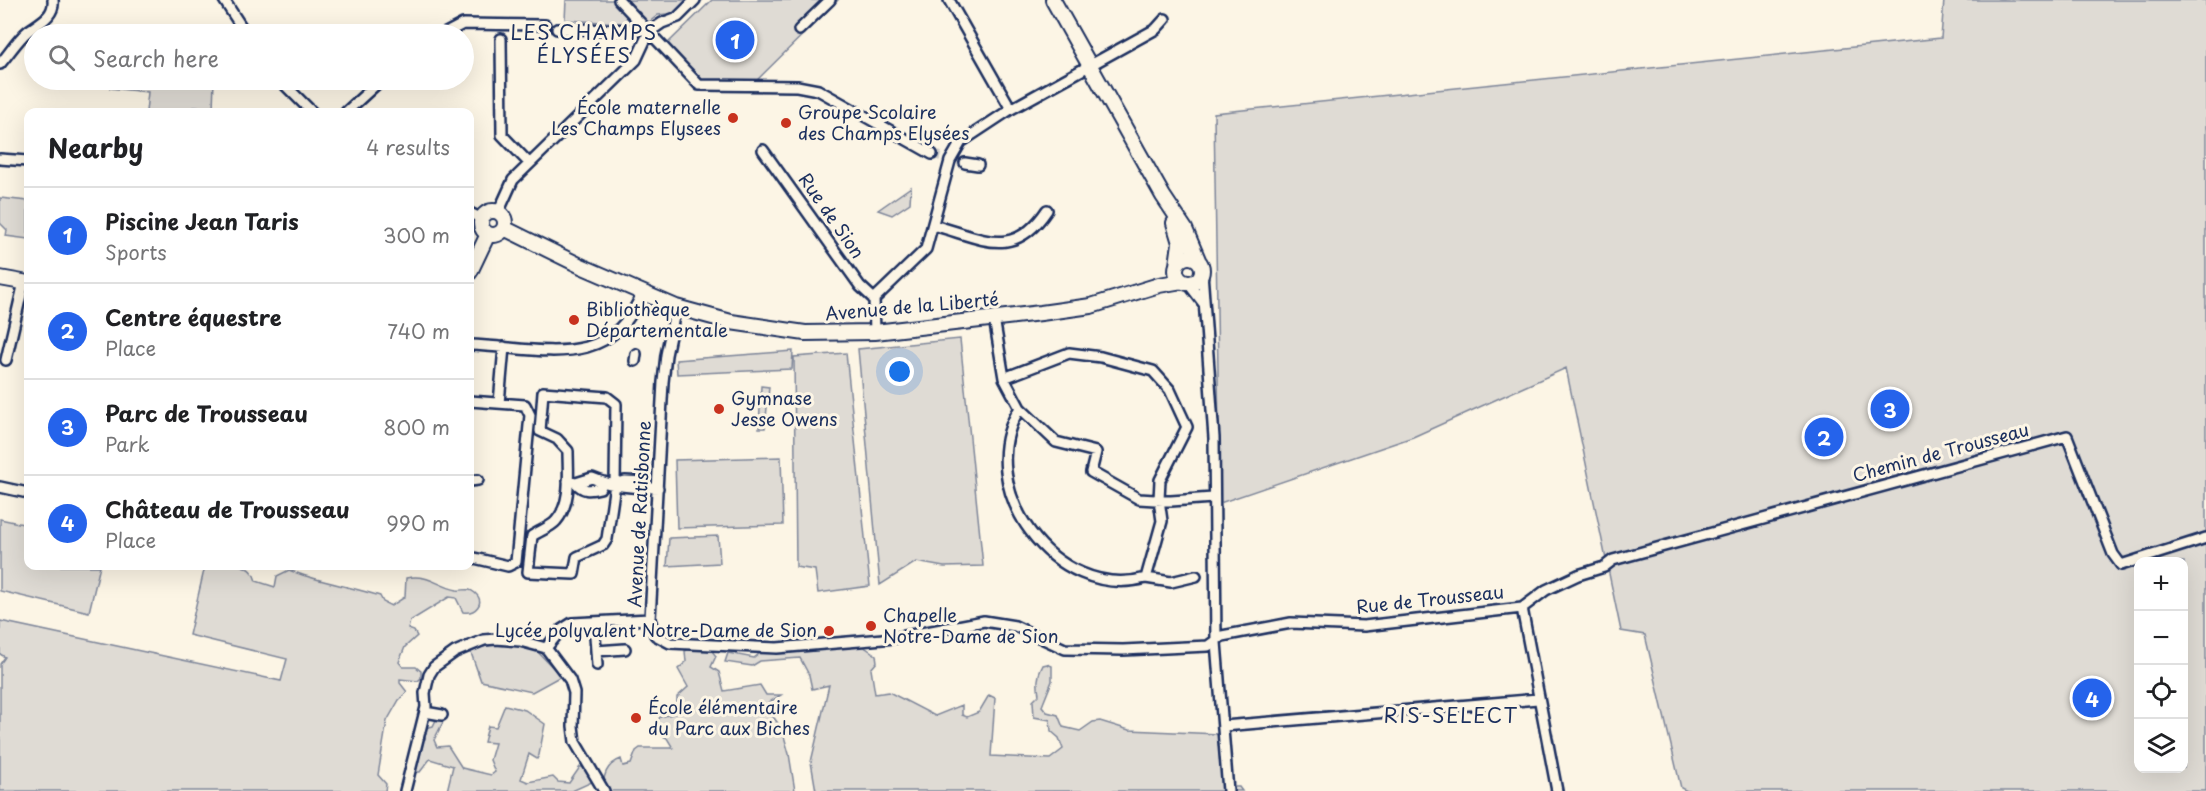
<!DOCTYPE html>
<html lang="en">
<head>
<meta charset="utf-8">
<style>
	:root { --surface:#fff; --page:#f2f2f2; --text:#202124; --muted:#757577; --line:#e0e0e0; --accent:#2563eb }
	body { margin:0; font-family:"Playpen Sans",sans-serif; background:var(--page); color:var(--text) }
	.controls { position:absolute; right:18px; bottom:18px; display:grid; overflow:hidden; border-radius:12px; box-shadow:0 6px 24px #0002 }
	.controls button { width:54px; height:54px; display:grid; place-items:center; padding:0; border:0; border-bottom:2px solid var(--line); background:var(--surface); color:var(--text); font:30px sans-serif }
	.you { position:absolute; left:900px; top:372px; width:21px; height:21px; margin:-15px; border:4px solid #fff; border-radius:50%; background:#1a73e8; box-shadow:0 0 0 9px #1a73e833 }
	.badge { display:grid; place-items:center; width:39px; height:39px; border-radius:50%; background:var(--accent); color:#fff; font-size:20px; font-weight:700 }
	.pin { position:absolute; translate:-50% -50%; border:3px solid #fff; box-shadow:0 2px 6px #0006 }
	.list { margin:0; padding:0; list-style:none }
	h2 { display:flex; justify-content:space-between; align-items:center; height:78px; margin:0; padding:0 24px; font-size:26px }
	h2 small { font-size:20px; font-weight:400; color:var(--muted) }
	.list li { display:grid; grid-template-columns:39px 1fr auto; gap:18px; align-items:center; box-sizing:border-box; height:96px; padding:0 24px; border-top:2px solid var(--line) }
	.list b { display:block; font-size:22px; white-space:nowrap }
	.list p { margin:0; font-size:20px; white-space:nowrap; color:var(--muted) }
	.list em { font-size:20px; font-style:normal; color:var(--muted) }
	.icon { flex:none; width:33px; height:33px; fill:none; stroke:currentColor; stroke-width:2; stroke-linecap:round; stroke-linejoin:round }
	.map { position:relative; flex:none; width:2206px; height:791px; overflow:hidden }
	.search { position:absolute; background:var(--surface); box-shadow:0 6px 24px #0002; left:24px; top:24px; width:450px; height:66px; display:flex; align-items:center; gap:15px; box-sizing:border-box; padding:0 21px; border-radius:33px; color:var(--muted); font-size:22px }
	.panel { position:absolute; background:var(--surface); box-shadow:0 6px 24px #0002; left:24px; top:108px; width:450px; height:462px; border-radius:12px }
	.map>svg:first-child { display:block }
</style>
</head>
<body>
<div class="map">
<svg width="2206" height="791" viewBox="0 0 2206 791">
	<rect width="100%" height="100%" fill="#fcf5e5"/>
	<filter id="ink" filterUnits="userSpaceOnUse"><feTurbulence type="fractalNoise" baseFrequency=".0167" numOctaves="2"/><feDisplacementMap in="SourceGraphic" scale="12" xChannelSelector="R" yChannelSelector="G"/><feConvolveMatrix kernelMatrix="1 2 1 2 8 2 1 2 1" color-interpolation-filters="sRGB"/></filter>
	<g filter="url(#ink)">
		<path fill="#dfdbd4" stroke="#7d8599" stroke-width="1.5" fill-rule="evenodd" d="M566,0H616L639,24L565,20Z
			M625,0H688L675,13L658,15L648,23Z
			M712,0H838L754,83L703,80L667,44Z
			M1944,0H2206V791H1687L1681,788L1645,635L1621,631L1566,368L1413,437L1220,503L1214,113L1941,38ZM2138,562H2184V768H2138Z
			M111,80H214L213,109L194,107L193,112H146L148,92L110,88Z
			M911,187L910,203L892,215L878,210Z
			M0,198L28,201V239L6,236L7,230L0,223Z
			M960,339L983,566L944,567L916,562L880,585L858,349Z
			M793,351L792,369L677,374L676,360Z
			M846,353L870,586L818,593L815,570L796,567L794,357Z
			M761,386L769,387L765,428H759Z
			M781,457L783,525L677,528L675,460Z
			M0,519L28,525V566H100L89,612L0,591Z
			M718,536L720,563L667,566L669,538Z
			M205,566C225,565 250,558 256,581L275,587L277,576L289,570C318,582 350,586 380,596L383,602L391,606L405,597L406,578C428,573 439,587 457,590C464,591 468,587 475,593C486,603 475,614 463,612L456,598L449,597L410,621L408,629L414,631L417,636L405,647L399,662L403,667H416L421,671V678L418,681L400,679V683L407,692L399,700L387,721L378,775L386,784L385,791H0V664L5,657L0,654V621L281,681L287,659L189,635Z
			M505,642L535,649L561,676L532,692L481,681L470,650Z
			M857,642L876,655L877,662L871,669L875,694L889,692L935,716L962,705V715L967,717L979,712L989,695L995,698L991,756L1050,759L1063,749L1059,738L1051,731L1050,720L1034,717L1033,701L1039,695C1037,684 1037,676 1043,665L1047,664L1052,666V681L1042,706L1047,712L1058,715L1063,727L1080,731L1093,722L1100,721L1129,730L1218,734L1224,787H1239L1242,791H816L811,762L829,685L812,689L809,675L800,658L760,661L752,666L725,662L728,653L754,658L764,650Z
			M697,645L712,651L716,656L711,667L719,672L724,691L760,685L766,695H781L765,705L782,729L789,754L795,791H605C601,777 607,764 621,759L623,766L631,764L636,751L640,748H673L667,738L656,733L655,726L660,717L677,713V697L688,687L678,669L686,662L685,651Z
			M505,705L525,710L545,724L539,755L537,759L529,754L521,779L528,782L553,777L558,782L569,783L580,767H585L592,782L572,791H447L453,766L430,759L420,772H414L418,742L425,739V728L433,726L437,718L443,722L434,740L437,747L448,746L462,768L491,775L495,772L490,760L495,743L484,742L488,726L496,727Z"/>
		<g fill="none" stroke-linecap="round" stroke-linejoin="round">
			<path stroke="#cfcdca" stroke-width="9" stroke-dasharray="9 4.5" stroke-linecap="butt" d="M932,154L965,163"/>
			<defs>
				<path id="street" d="M224,0L246,34
					M619,0L699,85L797,86L818,90L932,154
					M949,0L1011,109
					M557,29L643,30
					M799,30L830,0
					M444,34L463,24L545,25
					M501,39L502,135L529,163
					M0,64C9,54 17,40 28,31C39,23 55,16 53,0
					M280,80L312,112
					M346,112L381,80
					M763,150L860,286L874,299
					M0,159L28,161
					M965,163L978,165
					M470,213L482,219
					M498,213L513,180L636,60L649,32L662,23L678,17L695,0
					M933,225C982,238 1013,261 1047,210
					M1202,272L1214,438L1216,642L1228,791
					M1188,283L1204,304
					M676,307L666,355L663,382L650,619L655,635L670,643L777,648L895,638L984,621L1015,626L1065,649L1123,650L1208,646L1222,636L1291,623L1364,626L1504,610L1522,608L1546,590L1578,575L1604,567L1613,560L2067,436L2113,554L2121,565L2206,538
					M994,318L1004,378L1020,408L1056,442L1096,452L1091,472L1139,499L1171,501L1213,498
					M875,332L874,299L926,249L950,161L961,142L1011,109L1156,29L1165,19
					M470,345C538,347 610,374 642,293
					M6,360L24,282
					M635,361L636,354
					M1004,378L1069,353L1101,357L1153,371L1170,390L1187,427L1160,480L1159,500L1162,521L1146,578C1056,603 970,486 1020,408
					M543,392L607,397L616,404L615,484L607,539L603,545L577,557L574,574L528,572L532,536C539,531 551,527 556,521C572,503 568,473 568,451L557,439L540,431Z
					M470,401L525,405L530,415L516,562L508,566L470,557
					M499,403L504,347
					M470,481L478,480
					M568,481L576,483L592,478C613,487 634,488 658,488
					M576,483C583,491 589,491 600,488L602,484
					M615,484L625,481L645,482
					M0,487L28,493
					M1146,578L1171,582L1196,576
					M1522,608L1557,791
					M594,622L596,651L625,649
					M546,648L561,630L572,623L650,619
					M596,651L597,665
					M425,712L442,715
					M1224,726L1538,699
					M405,791L426,707L425,693L429,675L434,667L455,652L484,640L496,639L520,641L546,648L570,680L574,693L573,726L575,742L604,791"/>
				<path id="secondary" d="M1053,0L1163,196L1185,229L1199,262
					M481 223a12 12 0 1 1 24 0a12 12 0 1 1-24 0Z
					M1174,223L1180,243L1177,265
					M504,228L581,266L676,307L731,322L805,333L875,332L1041,313L1091,306L1159,285L1182,281
					M1176 270a13 13 0 1 1 26 0a13 13 0 1 1-26 0Z
					M470,272L488,234
					M0,278L28,283"/>
			</defs>
			<use href="#street" stroke="#1b2f5e" stroke-width="14"/>
			<use href="#secondary" stroke="#1b2f5e" stroke-width="18"/>
			<use href="#street" stroke="#fcf5e5" stroke-width="9"/>
			<use href="#secondary" stroke="#fcf5e5" stroke-width="14"/>
		</g>
	</g>
	<g fill="#c8321e" stroke="#fcf5e5" stroke-width="2">
		<circle cx="733" cy="118" r="6"/>
		<circle cx="786" cy="123" r="6"/>
		<circle cx="574" cy="320" r="6"/>
		<circle cx="719" cy="409" r="6"/>
		<circle cx="871" cy="626" r="6"/>
		<circle cx="829" cy="631" r="6"/>
		<circle cx="636" cy="718" r="6"/>
	</g>
	<g text-anchor="middle" stroke-width="6" stroke-linejoin="round" paint-order="stroke">
		<g font-size="18" fill="#1b2f5e" stroke="#fcf5e5" text-anchor="start">
			<text x="721" y="114" text-anchor="end">École maternelle<tspan x="721" dy="21">Les Champs Elysees</tspan></text>
			<text x="798" y="119">Groupe Scolaire<tspan x="798" dy="21">des Champs Elysées</tspan></text>
			<text x="586" y="316">Bibliothèque<tspan x="586" dy="21">Départementale</tspan></text>
			<text x="731" y="405">Gymnase<tspan x="731" dy="21">Jesse Owens</tspan></text>
			<text x="883" y="622">Chapelle<tspan x="883" dy="21">Notre-Dame de Sion</tspan></text>
			<text x="817" y="637" text-anchor="end">Lycée polyvalent Notre-Dame de Sion</text>
			<text x="648" y="714">École élémentaire<tspan x="648" dy="21">du Parc aux Biches</tspan></text>
		</g>
		<g font-size="18" fill="#1b2f5e" stroke="#fcf5e5">
			<text transform="translate(831 216) rotate(55)" y="6">Rue de Sion</text>
			<text transform="translate(912 307) rotate(-5)" y="6">Avenue de la Liberté</text>
			<text transform="translate(1941 453) rotate(-15)" y="6">Chemin de Trousseau</text>
			<text transform="translate(640 514) rotate(-87)" y="6">Avenue de Ratisbonne</text>
			<text transform="translate(1430 600) rotate(-6)" y="6">Rue de Trousseau</text>
		</g>
		<g font-size="20" letter-spacing="1.5" fill="#1b2f5e" stroke="#fcf5e5">
			<text x="584" y="40">LES CHAMPS<tspan x="584" dy="23">ÉLYSÉES</tspan></text>
			<text x="1451" y="723">RIS-SELECT</text>
		</g>
	</g>
</svg>
<div class="controls">
<button>+</button>
<button>−</button>
<button><svg class="icon" aria-label="locate" viewBox="0 0 24 24"><circle cx="12" cy="12" r="6"/><path d="M12 2v4M12 18v4M2 12h4M18 12h4"/></svg></button>
<button><svg class="icon" aria-label="layers" viewBox="0 0 24 24"><path d="M12 4l9 5-9 5-9-5zM3 14l9 5 9-5"/></svg></button>
</div>
<div class="you"></div>
<div class="pin badge" style="left:735px;top:40px">1</div>
<div class="pin badge" style="left:1824px;top:437px">2</div>
<div class="pin badge" style="left:1890px;top:409px">3</div>
<div class="pin badge" style="left:2092px;top:698px">4</div>
<div class="search"><svg class="icon" aria-label="search" viewBox="0 0 24 24"><circle cx="10" cy="10" r="6"/><path d="M15 15l6 6"/></svg>Search here</div>
<section class="panel">
<h2>Nearby<small>4 results</small></h2>
<ul class="list">
<li><span class="badge">1</span><div><b>Piscine Jean Taris</b><p>Sports</p></div><em>300 m</em></li>
<li><span class="badge">2</span><div><b>Centre équestre</b><p>Place</p></div><em>740 m</em></li>
<li><span class="badge">3</span><div><b>Parc de Trousseau</b><p>Park</p></div><em>800 m</em></li>
<li><span class="badge">4</span><div><b>Château de Trousseau</b><p>Place</p></div><em>990 m</em></li>
</ul>
</section>
</div>
</body>
</html>
